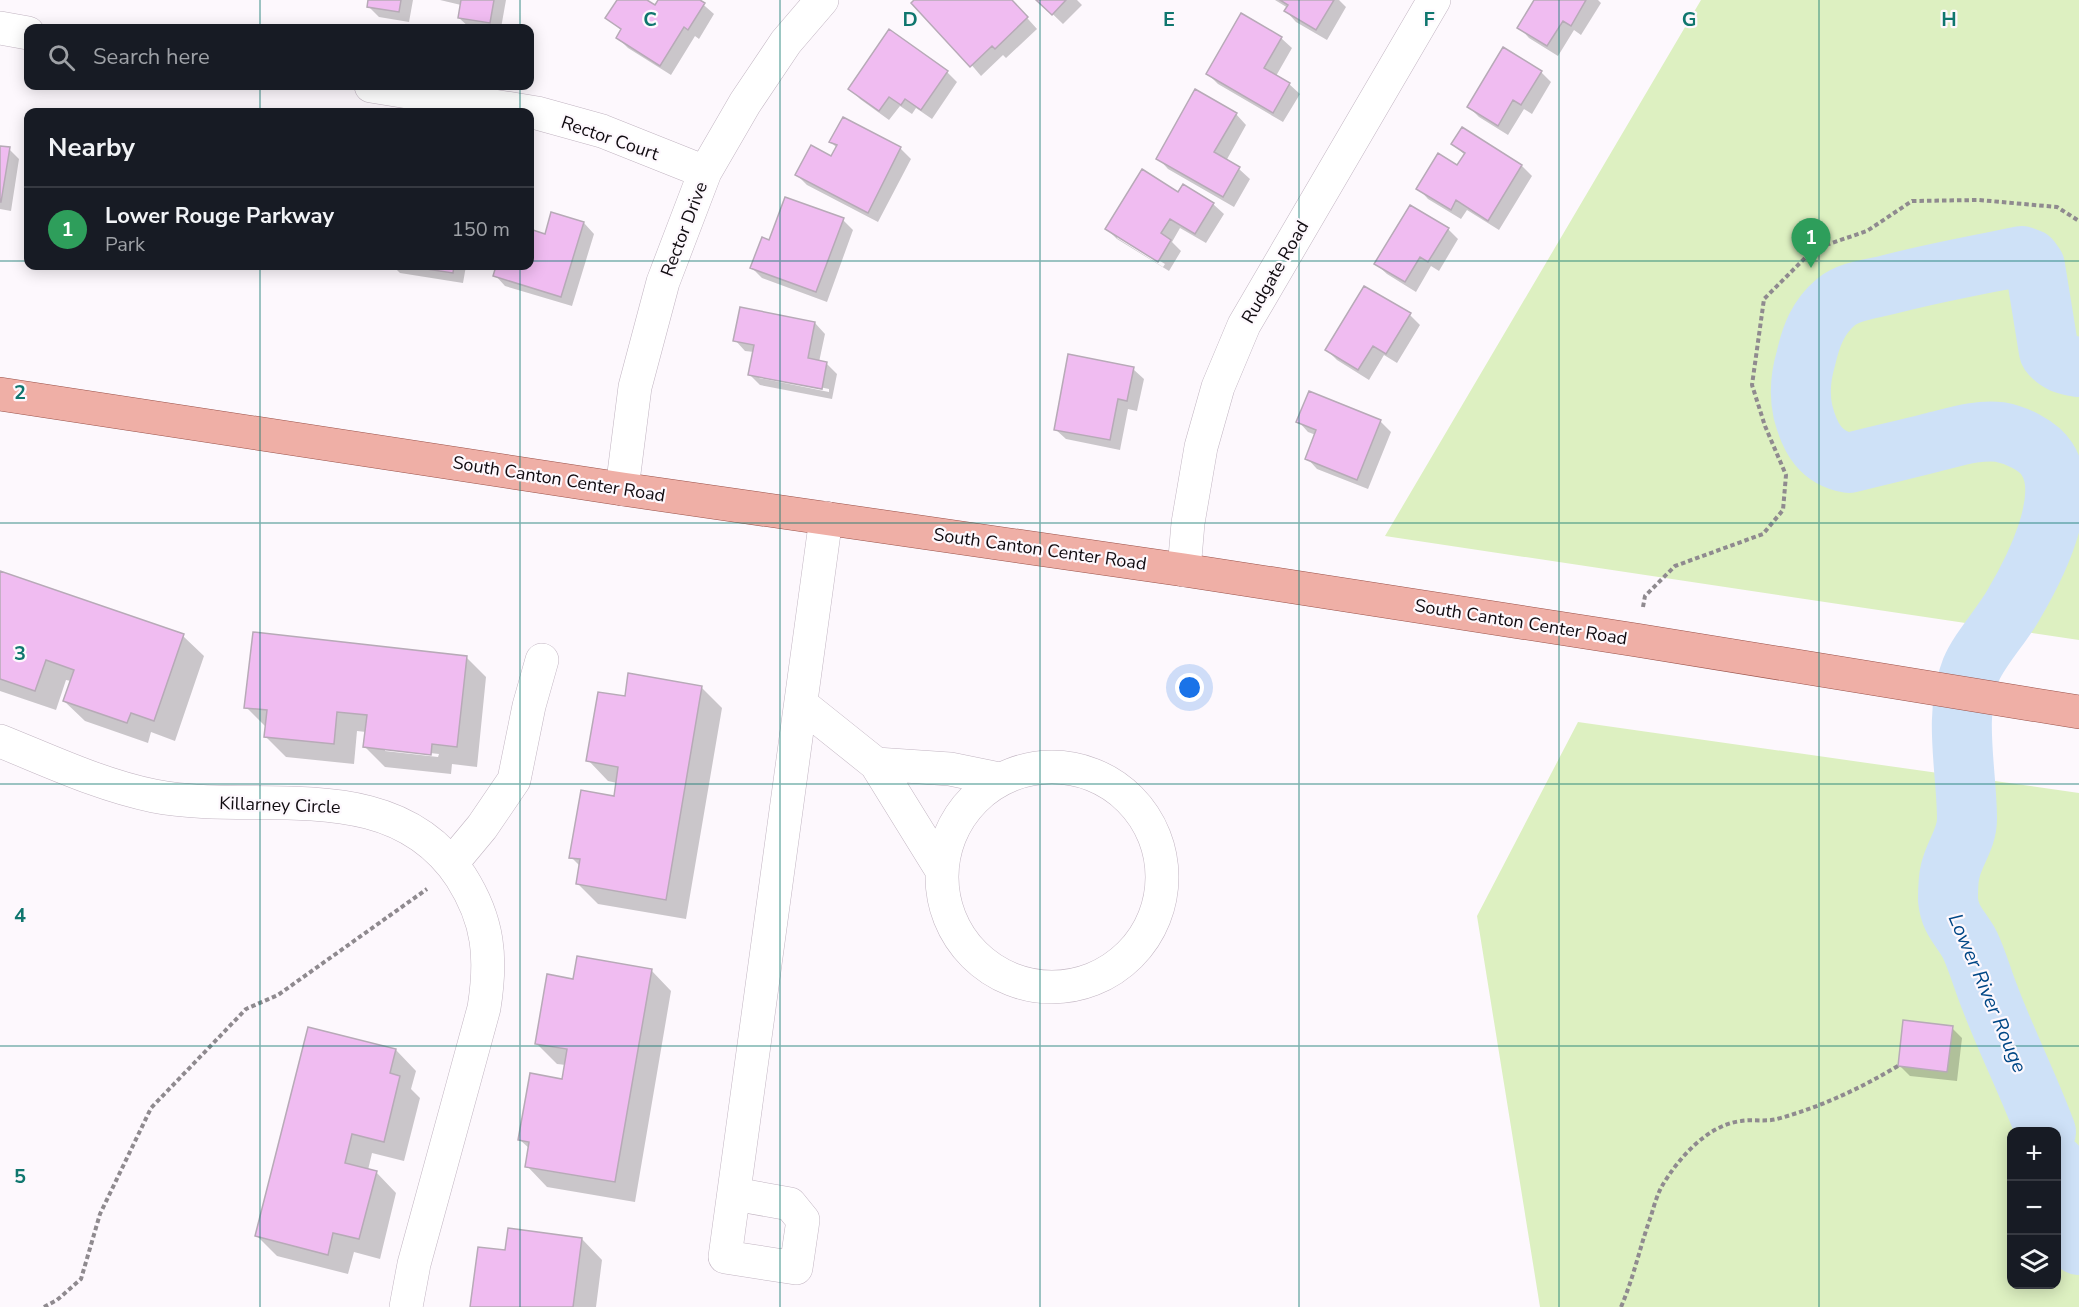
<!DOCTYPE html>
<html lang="en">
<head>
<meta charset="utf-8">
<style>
	:root { --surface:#171b24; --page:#20242c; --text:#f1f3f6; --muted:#9ea1a6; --line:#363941; --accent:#7c3aed }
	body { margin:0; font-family:"Nunito Sans",sans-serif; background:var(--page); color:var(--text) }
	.controls { position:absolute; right:18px; bottom:18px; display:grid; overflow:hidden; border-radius:12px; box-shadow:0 3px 15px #0003 }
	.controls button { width:54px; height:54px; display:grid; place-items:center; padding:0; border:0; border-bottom:2px solid var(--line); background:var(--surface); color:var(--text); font:30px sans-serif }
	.you { position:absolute; left:1190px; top:688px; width:21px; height:21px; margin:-15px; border:4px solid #fff; border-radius:50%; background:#1a73e8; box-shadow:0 0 0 9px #1a73e833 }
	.badge { display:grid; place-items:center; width:39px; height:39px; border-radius:50%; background:var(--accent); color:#fff; font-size:20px; font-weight:700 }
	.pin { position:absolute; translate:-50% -50px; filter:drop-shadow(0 2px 3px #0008) }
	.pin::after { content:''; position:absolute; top:32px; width:21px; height:18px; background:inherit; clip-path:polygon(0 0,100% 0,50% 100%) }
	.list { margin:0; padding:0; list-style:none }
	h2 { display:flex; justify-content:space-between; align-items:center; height:78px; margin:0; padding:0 24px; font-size:26px }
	h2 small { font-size:20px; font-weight:400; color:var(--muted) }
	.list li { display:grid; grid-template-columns:39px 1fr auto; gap:18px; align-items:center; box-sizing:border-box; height:84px; padding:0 24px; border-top:2px solid var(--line) }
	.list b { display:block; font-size:22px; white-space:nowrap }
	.list p { margin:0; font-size:20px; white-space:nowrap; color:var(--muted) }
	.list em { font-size:20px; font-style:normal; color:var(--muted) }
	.icon { flex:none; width:33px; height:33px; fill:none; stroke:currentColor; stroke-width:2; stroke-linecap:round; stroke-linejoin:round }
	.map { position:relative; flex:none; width:2079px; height:1307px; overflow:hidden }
	.search { position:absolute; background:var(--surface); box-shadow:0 3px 15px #0003; left:24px; top:24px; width:510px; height:66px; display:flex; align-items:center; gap:15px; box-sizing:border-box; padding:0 21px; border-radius:12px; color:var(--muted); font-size:22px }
	.panel { position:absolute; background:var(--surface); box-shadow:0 3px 15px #0003; left:24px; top:108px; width:510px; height:162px; border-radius:12px }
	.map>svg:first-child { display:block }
</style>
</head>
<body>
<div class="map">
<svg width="2079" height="1307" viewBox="0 0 2079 1307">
	<rect width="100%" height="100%" fill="#fdf8fd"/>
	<path fill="#ddf0c1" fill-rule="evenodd" d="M1701,0H2079V640L1385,536Z
		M1578,722L2079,793V1307H1540L1477,916ZM2012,1132H2056V1284H2012Z"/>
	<path fill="#0003" fill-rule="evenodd" d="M369,0H413L409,22L379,17L368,6Z
		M440,0H506L501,28H470L459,18L461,5Z
		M618,0H644L656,7L660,0H698L714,14L699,39L695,36L671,75L628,48L618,38L622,31L607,18Z
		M916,0H1011L1037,29L1006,58L1003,55L981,76Z
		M1038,0H1077L1082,5L1063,24Z
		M1275,0H1339L1346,7L1327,40L1296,22L1286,11L1288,8Z
		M1536,0H1598L1601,3L1581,35L1574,30L1558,56L1529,38L1519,27Z
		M1281,38L1292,48L1276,76L1289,84L1300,94L1283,122L1218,84L1208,74Z
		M947,72L957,82L932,119L916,108L912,114L900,106L889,120L860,99L850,88Z
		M1541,72L1551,82L1532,114L1524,109L1508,135L1479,117L1469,107Z
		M1236,114L1246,125L1226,161L1239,169L1250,179L1234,207L1168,169L1158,158Z
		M843,119L901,149L911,159L878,222L807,185L797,175L832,158L837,148L831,142Z
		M1453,144L1522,166L1532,176L1499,230L1467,210L1461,219L1428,199L1418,188L1458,167L1465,155Z
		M0,147L9,149L19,159L11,211L0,209Z
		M1178,194L1213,204L1224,214L1206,243L1180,228L1172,242L1181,251L1169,271L1117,239L1107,229ZM1117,235L1165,264L1163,267L1117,238Z
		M552,214L584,223L594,234L572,306L505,286L495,275L498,266H530V231L546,236Z
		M843,220L853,230L827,302L762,278L752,268L770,242Z
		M1448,229L1458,239L1439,271L1431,266L1416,292L1387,274L1376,264Z
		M393,266H466L463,283L400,273Z
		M1410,315L1420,325L1397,363L1384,355L1369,380L1337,360L1327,350Z
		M815,323L825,334L819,362L826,363L837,374L832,399L760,385L749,374L754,352L745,351L735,340ZM759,375L829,389V392L759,378Z
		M1133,369L1144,379L1137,411L1128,409L1120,450L1066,439L1055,429Z
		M1310,393L1381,422L1391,432L1368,489L1317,469L1307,458L1316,435L1308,432L1298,421Z
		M0,572L183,636L204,656L175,741L151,732L148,743L85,721L64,701L71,681L66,680L56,710L0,691Z
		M466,657L486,677L477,767L452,764L451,774L385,767L365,747L366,732L357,731L354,764L286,757L266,737L267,728L246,707ZM385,748L439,754L438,757L385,751Z
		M630,675L702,688L722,708L686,919L598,904L578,884L581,867L571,857L615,797L617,783L608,781L588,760L626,698Z
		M651,970L671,991L635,1202L547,1187L527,1166L530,1149L520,1140L563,1080L566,1065L557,1064L536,1043L575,981Z
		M1952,1028L1962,1038L1957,1081L1910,1076L1899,1065Z
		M396,1050L416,1071L411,1089L420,1098L404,1161L372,1153L368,1170L376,1172L396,1193L380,1259L354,1252L348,1274L277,1256L257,1236Z
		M582,1239L602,1260L596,1307H472L506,1252Z"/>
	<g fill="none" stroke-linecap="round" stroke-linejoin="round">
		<path stroke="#cee1f7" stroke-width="60" d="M2046,1132C2029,1086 2007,1043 1990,998C1983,981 1978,962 1970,945C1961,928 1950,921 1948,900C1948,891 1948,880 1950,872C1954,853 1967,839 1967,819C1967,772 1953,715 1971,670C1979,650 2003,624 2014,604C2034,570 2072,497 2047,459C2038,445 2016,435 2000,432C1977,429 1952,438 1930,443C1903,450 1876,456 1849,463C1821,458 1810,439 1803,412C1799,394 1801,375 1806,358C1811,336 1818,317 1836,302C1849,291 1871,289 1887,285C1932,273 1977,265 2022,256L2030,259L2035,266L2049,352C2057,363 2066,365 2079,367
			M2056,1165L2079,1245"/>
	</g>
	<path fill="#f0bcf1" stroke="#b7aab7" stroke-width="1.5" d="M368,0H401L399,12L367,7Z
		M461,0H494L490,23L458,18Z
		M617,0H647L655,5L658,0H700L705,3L688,30L684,27L660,66L616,38L621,29L605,18Z
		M914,0H1012L1028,17L995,49L992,46L970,67L911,3Z
		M1036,0H1066L1052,15Z
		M1280,0H1334L1316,30L1284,11L1288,5Z
		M1534,0H1586L1571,26L1563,21L1547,46L1517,28Z
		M1241,13L1282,37L1264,68L1290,83L1273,113L1206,74Z
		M889,29L948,71L921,110L905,99L901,105L889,97L879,111L848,89Z
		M1503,47L1542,71L1521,105L1513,100L1498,126L1467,107Z
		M1195,89L1237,113L1214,152L1240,167L1223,197L1156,159Z
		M843,117L901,147L868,213L795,175L811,145L831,156L837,145L829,142Z
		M1462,127L1522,165L1488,221L1456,200L1451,210L1416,189L1438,153L1457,165L1465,153L1451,144Z
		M0,146L10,147L1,202H0Z
		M1142,169L1178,192L1183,184L1214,203L1195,234L1170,219L1161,233L1171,240L1158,262L1105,229Z
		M785,197L844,218L816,292L750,268L762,237L769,240Z
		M1410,205L1449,228L1428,262L1420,257L1405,282L1374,264Z
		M551,212L584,222L561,297L493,276L496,266H530V229L545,234Z
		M406,266H454L453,273Z
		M1364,286L1411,313L1386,354L1373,346L1358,370L1325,350Z
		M740,307L815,322L808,358L827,362L822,389L748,375L754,345L733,341Z
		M1068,354L1134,367L1127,401L1118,399L1110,440L1054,430Z
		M1309,391L1381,420L1357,480L1305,459L1316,430L1296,422Z
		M0,571L184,634L154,721L131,713L127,723L63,701L74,670L46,660L35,691L0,679Z
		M253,632L467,656L457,747L432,744L431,755L363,747L367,715L337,712L334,744L264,737L267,710L244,708Z
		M628,673L702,686L666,900L576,884L580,859L569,858L581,790L614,796L618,767L586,761L598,692L625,696Z
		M577,956L652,969L615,1182L525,1167L529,1142L518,1140L530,1073L562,1079L567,1049L535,1044L547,974L573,979Z
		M1903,1020L1953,1026L1947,1072L1898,1066Z
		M308,1027L396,1049L390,1073L400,1076L384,1142L352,1134L345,1163L377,1171L359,1239L333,1233L328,1255L255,1236Z
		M508,1228L582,1238L573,1307H470L478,1247L505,1250Z"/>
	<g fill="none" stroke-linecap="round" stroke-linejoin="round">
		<defs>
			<path id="minor" d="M0,28L28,33
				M371,86L537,113L602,131L705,172
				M622,489L635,387L663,282L705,172L745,103L786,42L822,0
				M1184,570L1188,523L1201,447L1218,387L1244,325L1434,0
				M801,704L876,764L950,769L999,779
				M0,741C50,761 100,785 154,796C257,816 392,772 461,877C489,921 492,958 484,1008L414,1264L406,1307
				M876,764L941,869
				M942 877a110 110 0 1 1 220 0a110 110 0 1 1-220 0Z
				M452,863L482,827L514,780L529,706L542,660
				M734,1194L790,1204L803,1220L796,1268L725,1257L826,518"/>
			<path id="major" d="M0,394L622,489L1184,570L1636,640L2079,712"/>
		</defs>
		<use href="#minor" stroke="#c2b5c2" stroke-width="34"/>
		<use href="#major" stroke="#9a534b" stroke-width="34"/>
		<path stroke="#8f8a8f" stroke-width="4" stroke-dasharray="4.5 3" stroke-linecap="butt" d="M1643,607L1645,596L1675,566L1763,534L1783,510L1786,475L1765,426L1752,385L1764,299L1814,249L1867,231L1912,201L1979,200L2057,207L2079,221
			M44,1307L57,1300L81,1279L100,1214L151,1108L246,1009L278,995L427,889
			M1621,1307C1634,1277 1640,1246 1651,1216C1654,1206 1657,1195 1662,1186C1678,1159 1707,1125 1741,1121C1752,1119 1765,1122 1777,1119C1821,1107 1859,1089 1898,1066"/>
		<use href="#minor" stroke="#fff" stroke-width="33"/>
		<use href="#major" stroke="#efafa6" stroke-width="33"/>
	</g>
	<path fill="none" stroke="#0f766e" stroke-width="1.5" stroke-opacity="0.55" d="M260,0V28M520,0V28M780,0V1307M1040,0V1307M1299,0V1307M1559,0V1307M1819,0V1307M260,86V112M520,86V112M0,261H28M530,261H2079M260,266V1307M520,266V1307M0,523H2079M0,784H2079M0,1046H2079"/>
	<g text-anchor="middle" stroke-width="4.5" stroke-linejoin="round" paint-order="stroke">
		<g font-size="18" fill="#100b10" stroke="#fdf8fd">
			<text transform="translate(610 138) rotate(19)" y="6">Rector Court</text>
			<text transform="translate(684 229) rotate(-69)" y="6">Rector Drive</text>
			<text transform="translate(1275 272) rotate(-60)" y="6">Rudgate Road</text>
			<text transform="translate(559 479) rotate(9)" y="6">South Canton Center Road</text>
			<text transform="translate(1040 549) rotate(8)" y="6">South Canton Center Road</text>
			<text transform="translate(1521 622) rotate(9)" y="6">South Canton Center Road</text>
			<text transform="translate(280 805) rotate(2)" y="6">Killarney Circle</text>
		</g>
		<g font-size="20" font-style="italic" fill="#004786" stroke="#fdf8fd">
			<text transform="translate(1988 993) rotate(67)" y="7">Lower River Rouge</text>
		</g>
	</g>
	<g font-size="20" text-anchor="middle" font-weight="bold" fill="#0f766e" stroke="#fdf8fd" stroke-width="4.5" stroke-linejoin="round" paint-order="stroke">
		<text x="650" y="26">C</text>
		<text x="910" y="26">D</text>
		<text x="1169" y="26">E</text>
		<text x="1429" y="26">F</text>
		<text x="1689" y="26">G</text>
		<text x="1949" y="26">H</text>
		<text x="20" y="399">2</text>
		<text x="20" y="660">3</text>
		<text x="20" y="922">4</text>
		<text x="20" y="1183">5</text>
	</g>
</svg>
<div class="controls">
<button>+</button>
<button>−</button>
<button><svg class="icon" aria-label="layers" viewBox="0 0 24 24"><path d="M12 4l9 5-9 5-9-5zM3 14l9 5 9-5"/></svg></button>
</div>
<div class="you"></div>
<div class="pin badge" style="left:1811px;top:268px;background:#2e9e5b">1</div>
<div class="search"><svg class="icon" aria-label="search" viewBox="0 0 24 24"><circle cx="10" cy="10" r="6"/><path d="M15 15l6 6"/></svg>Search here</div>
<section class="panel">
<h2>Nearby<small></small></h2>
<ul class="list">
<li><span class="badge" style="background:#2e9e5b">1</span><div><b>Lower Rouge Parkway</b><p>Park</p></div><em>150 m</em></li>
</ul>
</section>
</div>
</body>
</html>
